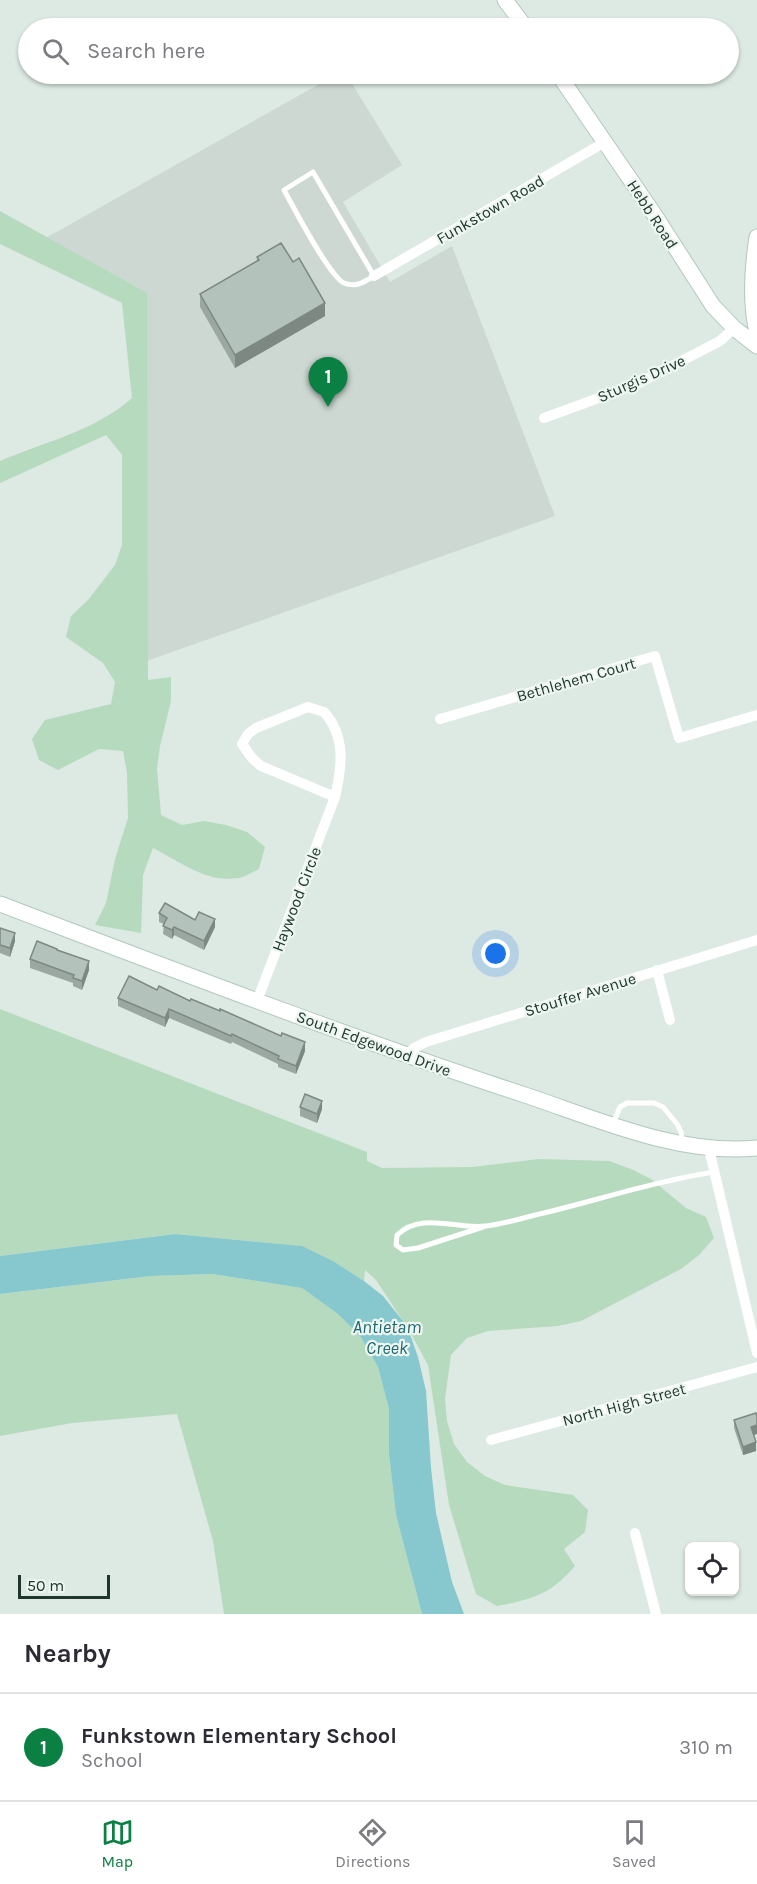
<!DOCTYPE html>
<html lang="en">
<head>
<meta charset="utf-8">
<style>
	:root { --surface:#fff; --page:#f2f2f3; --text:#2b2b33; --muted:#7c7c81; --line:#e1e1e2; --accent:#0b8043 }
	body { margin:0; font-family:Karla,sans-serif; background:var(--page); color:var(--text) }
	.controls { position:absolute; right:18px; bottom:18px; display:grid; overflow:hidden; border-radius:9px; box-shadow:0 2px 4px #0004 }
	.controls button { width:54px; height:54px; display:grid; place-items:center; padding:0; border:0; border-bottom:2px solid var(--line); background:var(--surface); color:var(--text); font:30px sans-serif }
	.scale { position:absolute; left:18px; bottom:15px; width:92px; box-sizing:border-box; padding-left:6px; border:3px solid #20372f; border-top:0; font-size:16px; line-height:21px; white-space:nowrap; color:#20372f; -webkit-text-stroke:4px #edf6f1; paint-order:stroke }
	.you { position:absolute; left:496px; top:954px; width:21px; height:21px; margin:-15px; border:4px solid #fff; border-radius:50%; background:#1a73e8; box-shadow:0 0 0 9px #1a73e833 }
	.badge { display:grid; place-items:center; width:39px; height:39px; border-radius:50%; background:var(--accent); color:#fff; font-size:20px; font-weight:700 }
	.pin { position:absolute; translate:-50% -50px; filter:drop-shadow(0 2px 3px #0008) }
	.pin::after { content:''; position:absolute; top:32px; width:21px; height:18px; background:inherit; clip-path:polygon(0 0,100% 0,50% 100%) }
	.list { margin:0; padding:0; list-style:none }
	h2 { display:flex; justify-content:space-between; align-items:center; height:78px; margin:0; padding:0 24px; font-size:26px }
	h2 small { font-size:20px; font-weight:400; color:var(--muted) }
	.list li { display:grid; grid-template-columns:39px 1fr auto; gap:18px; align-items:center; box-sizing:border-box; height:108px; padding:0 24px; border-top:2px solid var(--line) }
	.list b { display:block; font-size:22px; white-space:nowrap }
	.list p { margin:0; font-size:20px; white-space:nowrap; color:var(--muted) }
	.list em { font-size:20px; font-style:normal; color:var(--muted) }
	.icon { flex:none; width:33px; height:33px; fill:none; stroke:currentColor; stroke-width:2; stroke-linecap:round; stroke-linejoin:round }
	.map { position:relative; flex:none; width:757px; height:1614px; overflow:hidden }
	.search { position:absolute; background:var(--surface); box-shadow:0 2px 4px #0004; left:18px; right:18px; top:18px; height:66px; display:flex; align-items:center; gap:15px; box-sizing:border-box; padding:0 21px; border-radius:33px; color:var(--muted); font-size:22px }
	.sheet { height:186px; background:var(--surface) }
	nav { display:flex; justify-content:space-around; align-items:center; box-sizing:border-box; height:84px; border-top:2px solid var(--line); background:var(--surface); font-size:16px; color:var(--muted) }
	nav a { display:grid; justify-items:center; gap:3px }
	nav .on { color:var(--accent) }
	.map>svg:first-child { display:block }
</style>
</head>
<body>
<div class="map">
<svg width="757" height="1614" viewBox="0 0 757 1614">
	<rect width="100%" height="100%" fill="#dde9e3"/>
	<path fill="#ccd8d1" d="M337,74H346L402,165L343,202L390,282L452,246L555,516L141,663L143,298L37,243Z"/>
	<path fill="#b6dabd" d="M0,211L147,293L148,680L171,677V701L160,746L157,769L161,815L182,825L204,821L226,825L247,832L265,847L259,869C252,872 244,878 237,878C206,883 179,861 153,848L143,875L141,933L95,925L106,903L115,859L128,818L127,773L123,751L99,749L58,770L39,760L32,739L45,720L111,704L115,682L103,663L66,637L71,616L88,600L115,565L122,545V455L106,435L0,483V461C44,442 95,431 132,398L122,303L0,244Z
		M0,1009L367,1152V1161L382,1168L472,1167L539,1159L609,1161L631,1169L651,1179L686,1208L706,1217L714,1238L699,1255L681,1269L581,1321L558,1326L488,1331L467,1338L451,1355L445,1399L447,1421L454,1444L467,1462L485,1476L505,1485L573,1495L588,1510L585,1532L564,1549L575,1566C550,1595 533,1599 497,1606L476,1594L449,1505L428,1365L409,1330L376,1280L365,1270L364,1281L333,1261L301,1246L175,1234L0,1256Z
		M212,1274L302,1288L338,1314L360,1336L378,1367L389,1409V1454L396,1515L422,1614H224L213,1541L177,1414L72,1423L0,1436V1294L151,1276Z"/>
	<path fill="#86c8cd" d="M175,1234L302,1246L333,1261L364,1281L383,1296L407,1326L418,1357L426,1391L431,1468L436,1513L452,1582L464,1614H422L396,1515L389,1454V1409L378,1367L360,1336L338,1314L302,1288L212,1274L151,1276L0,1294V1256Z"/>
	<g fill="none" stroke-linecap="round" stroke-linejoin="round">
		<defs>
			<path id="secondary" d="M505,0L526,28
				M558,74L654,214L713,306L734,328L757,346
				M757,237C752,269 750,302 757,333
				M0,904C174,970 348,1037 525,1095C597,1119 680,1156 757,1148"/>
		</defs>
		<use href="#secondary" stroke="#b1c8be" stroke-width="17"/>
		<path stroke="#fff" stroke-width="5" d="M313,172L374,276C364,282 356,288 344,283C329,276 294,208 284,190Z
			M613,1124L620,1107L627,1103H654L663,1107L677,1124L681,1132L683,1142
			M483,1227L418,1248L403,1250L396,1245L397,1235C422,1211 456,1230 486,1226C505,1224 525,1217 544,1213C601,1199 657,1181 714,1172"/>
		<path stroke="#fff" stroke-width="10" d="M374,276L605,142
			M544,418L637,384L720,341L734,328
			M440,719L655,656L679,738L757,715
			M657,970L670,1020
			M257,1001L335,797L261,766L252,758L242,744L248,734L256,728L308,707L324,712C346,736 342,767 335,797
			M406,1056L414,1048L426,1042L757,940
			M709,1149L757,1353
			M491,1440L757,1367
			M635,1533L656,1614"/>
		<use href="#secondary" stroke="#fff" stroke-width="15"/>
	</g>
	<path fill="#9aa8a1" d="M257,257L293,262L325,316L235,368L200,307V294L257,261Z
		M159,913L195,920L215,927L204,950L174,935L172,939L163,934L164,924L159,922Z
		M0,928L15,941L10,957L0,953Z
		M57,951L89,970L82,990L73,986V983L30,968V959Z
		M157,990L190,1001L305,1051L296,1074L278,1067V1064L232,1042L231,1044L169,1018L165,1027L118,1006V998Z
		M300,1107L322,1109L317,1123L300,1116Z
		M757,1416V1434L753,1435L756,1451L743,1455L734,1428V1420Z"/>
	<path fill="#7d8883" d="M325,303V316L235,368V355Z
		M215,919V927L204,950V941Z
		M174,927V935L172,939V930Z
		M15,933V941L10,957V948Z
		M89,961V970L82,990V981Z
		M169,1009V1018L165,1027V1018Z
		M305,1042V1051L296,1074V1066Z
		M322,1101V1109L317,1123V1114Z
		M757,1425V1434L751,1436V1427Z
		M756,1442V1451L743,1455V1447Z"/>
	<path fill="#b3c3bb" stroke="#7d8883" stroke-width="1.5" d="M281,243L293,262L299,258L325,303L235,355L200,294L259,260L257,257Z
		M165,903L195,920L199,912L215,919L204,941L174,927L172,930L163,926L167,918L159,913Z
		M0,928L15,933L10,948L0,945Z
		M37,941L57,949V950L89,961L82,981L73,978L74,975L30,959Z
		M129,976L157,990L159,986L190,1001L191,999L220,1011V1009L281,1036L282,1033L305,1042L296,1066L278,1059L279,1056L232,1034L231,1036L169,1009L165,1018L118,998Z
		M305,1094L322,1101L317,1114L300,1107Z
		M756,1413L757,1416V1425L751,1427L756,1442L743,1447L734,1420Z"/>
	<g text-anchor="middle" stroke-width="4.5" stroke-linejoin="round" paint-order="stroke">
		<g font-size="16" fill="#20372f" stroke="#edf6f1">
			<text transform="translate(490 209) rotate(-30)" y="6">Funkstown Road</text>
			<text transform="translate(653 214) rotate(57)" y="6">Hebb Road</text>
			<text transform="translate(641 378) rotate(-24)" y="6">Sturgis Drive</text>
			<text transform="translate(576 679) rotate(-16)" y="6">Bethlehem Court</text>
			<text transform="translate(296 899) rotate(-69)" y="6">Haywood Circle</text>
			<text transform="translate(580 994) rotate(-17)" y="6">Stouffer Avenue</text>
			<text transform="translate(374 1043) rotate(20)" y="6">South Edgewood Drive</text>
			<text transform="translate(624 1404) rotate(-15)" y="6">North High Street</text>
		</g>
		<g font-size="18" font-style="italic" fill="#1d6970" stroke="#edf6f1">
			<text x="387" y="1333">Antietam<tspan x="387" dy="21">Creek</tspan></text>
		</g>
	</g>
</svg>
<div class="controls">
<button><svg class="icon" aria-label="locate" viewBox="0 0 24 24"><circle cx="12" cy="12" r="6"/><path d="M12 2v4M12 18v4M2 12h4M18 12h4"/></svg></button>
</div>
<div class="scale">50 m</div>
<div class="you"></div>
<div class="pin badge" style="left:328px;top:407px">1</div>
<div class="search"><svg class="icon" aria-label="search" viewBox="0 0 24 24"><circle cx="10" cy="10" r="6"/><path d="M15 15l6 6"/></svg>Search here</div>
</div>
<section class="sheet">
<h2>Nearby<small></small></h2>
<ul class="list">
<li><span class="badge">1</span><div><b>Funkstown Elementary School</b><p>School</p></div><em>310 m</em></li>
</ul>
</section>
<nav>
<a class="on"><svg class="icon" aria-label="map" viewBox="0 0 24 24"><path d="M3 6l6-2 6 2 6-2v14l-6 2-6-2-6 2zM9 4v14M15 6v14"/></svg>Map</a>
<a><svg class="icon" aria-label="directions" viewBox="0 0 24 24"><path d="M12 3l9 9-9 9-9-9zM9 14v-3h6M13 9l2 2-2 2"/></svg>Directions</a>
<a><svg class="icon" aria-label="saved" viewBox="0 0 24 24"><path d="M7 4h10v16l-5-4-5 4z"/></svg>Saved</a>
</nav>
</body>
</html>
